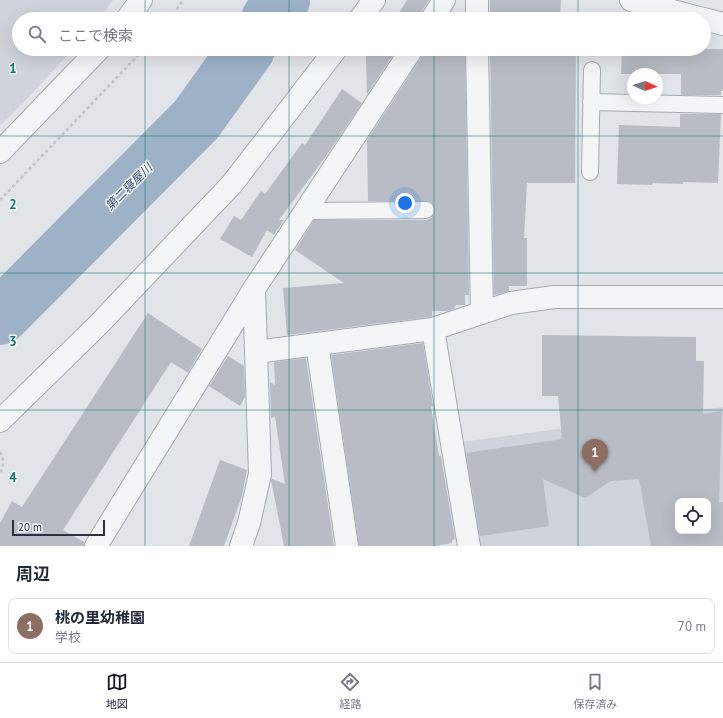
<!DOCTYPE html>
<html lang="ja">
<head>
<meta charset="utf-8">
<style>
	:root { --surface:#fff; --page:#f6f6f7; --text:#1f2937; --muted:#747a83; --line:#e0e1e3; --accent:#111827 }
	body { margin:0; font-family:"PT Sans","Noto Sans JP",sans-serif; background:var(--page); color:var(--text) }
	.controls { position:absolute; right:12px; bottom:12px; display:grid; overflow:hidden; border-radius:8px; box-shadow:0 4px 16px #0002 }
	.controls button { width:36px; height:36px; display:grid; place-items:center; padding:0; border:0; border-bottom:1px solid var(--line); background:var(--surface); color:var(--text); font:20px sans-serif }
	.compass { position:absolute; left:627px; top:68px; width:36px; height:36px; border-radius:50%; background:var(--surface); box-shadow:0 4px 16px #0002; rotate:93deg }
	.scale { position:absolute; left:12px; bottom:10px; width:93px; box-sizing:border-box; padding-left:4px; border:2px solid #2a3240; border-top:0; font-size:11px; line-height:14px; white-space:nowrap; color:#2a3240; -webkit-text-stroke:3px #f0f3f6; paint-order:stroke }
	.you { position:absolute; left:405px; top:203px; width:14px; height:14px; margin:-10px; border:3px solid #fff; border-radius:50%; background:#1a73e8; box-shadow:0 0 0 6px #1a73e833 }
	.badge { display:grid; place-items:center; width:26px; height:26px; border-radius:50%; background:var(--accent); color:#fff; font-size:13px; font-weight:700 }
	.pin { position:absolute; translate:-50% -33px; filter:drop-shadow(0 1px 2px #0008) }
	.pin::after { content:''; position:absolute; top:21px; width:14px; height:12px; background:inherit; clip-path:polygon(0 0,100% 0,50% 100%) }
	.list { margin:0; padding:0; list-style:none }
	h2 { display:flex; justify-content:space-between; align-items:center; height:52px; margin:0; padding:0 16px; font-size:17px }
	h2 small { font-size:13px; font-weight:400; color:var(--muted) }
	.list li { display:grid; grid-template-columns:26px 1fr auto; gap:12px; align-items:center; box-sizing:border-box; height:56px; margin:0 8px 8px; padding:0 8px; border:1px solid var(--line); border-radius:8px }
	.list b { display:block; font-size:15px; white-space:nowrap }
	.list p { margin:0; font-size:13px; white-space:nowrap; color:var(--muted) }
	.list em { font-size:13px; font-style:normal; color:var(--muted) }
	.icon { flex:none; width:22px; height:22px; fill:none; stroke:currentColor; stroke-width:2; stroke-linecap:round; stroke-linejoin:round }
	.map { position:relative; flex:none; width:723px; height:546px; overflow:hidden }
	.search { position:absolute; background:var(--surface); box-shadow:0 4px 16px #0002; left:12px; right:12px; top:12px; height:44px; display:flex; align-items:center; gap:10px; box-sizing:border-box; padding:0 14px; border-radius:22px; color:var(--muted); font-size:15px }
	.sheet { height:116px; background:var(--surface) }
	nav { display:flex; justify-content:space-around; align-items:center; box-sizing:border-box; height:56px; border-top:1px solid var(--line); background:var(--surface); font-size:11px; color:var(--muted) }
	nav a { display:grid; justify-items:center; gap:2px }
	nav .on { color:var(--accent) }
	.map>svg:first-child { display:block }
</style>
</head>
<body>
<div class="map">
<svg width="723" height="546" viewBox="0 0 723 546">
	<rect width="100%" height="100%" fill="#e1e4e9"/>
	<path fill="#cfd3db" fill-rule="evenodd" d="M0,0H113L99,19H19V49H73L27,99L0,126Z
		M723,407V546H480L461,442ZM678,501H708V531H678Z"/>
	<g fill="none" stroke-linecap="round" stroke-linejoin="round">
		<path stroke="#9db2c7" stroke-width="56" d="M269,19L282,0
			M0,317L196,120L247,49"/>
	</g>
	<path fill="#b8bdc5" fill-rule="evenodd" d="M407,0H429L421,12L420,19H393L394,17L396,18Z
		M490,0H561L560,19H490Z
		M372,49H397L367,95L366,57Z
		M424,49H465L469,295H465V305H456L454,309L447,311H432V316L430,317L287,335L283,288L344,283L295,250L314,220H426L431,218L434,214L435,210L434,205L430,202L426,201H368L367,140L422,56Z
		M490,49H576L575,183H527L524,238H527V286H509V291L495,295H494Z
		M622,49H723V91H721V95H681V74H621Z
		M342,89L362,103L329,152L279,220H284L274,235L267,230L252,257L220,239L234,216L241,220L261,191L265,194L302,143L305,145Z
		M680,114H721L718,183L683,182V184L653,183L652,185L617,184L619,125L680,127Z
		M148,313L202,349L188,373L171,362L63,530L84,542V546H0V523L12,501L22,507Z
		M542,335L696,337V361H704L703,414L722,411L719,503L723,502V546H651L639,479L611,481L585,498L543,479L549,526L480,536L466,453L562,439L558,396H542ZM678,501H708V531H678Z
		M423,343L433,406L431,407L439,456H441L455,539L452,540V543L436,546H359L331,355Z
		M228,356L244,366L245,397L240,406L209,386Z
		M306,358L334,546H284L271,480L272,479L285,484L275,417L271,418L270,382L275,385L274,362Z
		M220,460L247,470L242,496L224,546H189Z"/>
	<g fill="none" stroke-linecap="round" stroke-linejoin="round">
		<defs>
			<path id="service" d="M591,102L723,105
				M590,172L592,70
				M306,211L426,210"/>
			<path id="minor" d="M477,0V19
				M631,0L703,19
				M127,19L141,0
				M360,19L374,0
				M432,19L444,0
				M704,19L723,24
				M477,49L482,312
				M0,152L99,49
				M433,329L469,546
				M317,344L347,546
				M256,352L433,329L511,303L554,297H723
				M0,421L99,324L232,184L336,49
				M96,546L254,289L412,49
				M241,546L249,523L260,474L254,289"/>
		</defs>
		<use href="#service" stroke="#a6abb3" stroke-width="18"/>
		<use href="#minor" stroke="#a6abb3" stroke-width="24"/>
		<path stroke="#bfc2c7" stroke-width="2.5" stroke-dasharray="3 3" stroke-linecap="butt" d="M170,19L183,0
			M0,200L144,49
			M0,452C4,457 4,467 0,473"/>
		<use href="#service" stroke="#f3f5f7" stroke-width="16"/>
		<use href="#minor" stroke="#f3f5f7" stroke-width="22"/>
	</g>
	<path fill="none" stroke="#0f766e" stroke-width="1" stroke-opacity="0.55" d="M145,0V19M289,0V19M434,0V19M578,0V19M145,49V546M289,49V546M434,49V546M578,49V546M0,136H723M0,273H723M0,410H723"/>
	<g text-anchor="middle" stroke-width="3" stroke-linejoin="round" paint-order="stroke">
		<g font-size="12" font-style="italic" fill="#365172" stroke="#f0f3f6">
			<text transform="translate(129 187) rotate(-45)" y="4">第二寝屋川</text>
		</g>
	</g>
	<g font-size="13" text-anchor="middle" font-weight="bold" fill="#0f766e" stroke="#f0f3f6" stroke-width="3" stroke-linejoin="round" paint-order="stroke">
		<text x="13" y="73">1</text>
		<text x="13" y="209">2</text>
		<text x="13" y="346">3</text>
		<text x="13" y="482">4</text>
	</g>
</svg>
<div class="controls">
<button><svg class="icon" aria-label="locate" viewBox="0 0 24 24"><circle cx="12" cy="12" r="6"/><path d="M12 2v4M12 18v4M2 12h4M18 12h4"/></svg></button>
</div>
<svg class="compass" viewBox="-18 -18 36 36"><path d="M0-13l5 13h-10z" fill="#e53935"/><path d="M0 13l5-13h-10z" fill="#747a83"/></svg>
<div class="scale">20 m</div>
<div class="you"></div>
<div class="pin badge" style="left:595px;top:472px;background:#8d6e63">1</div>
<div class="search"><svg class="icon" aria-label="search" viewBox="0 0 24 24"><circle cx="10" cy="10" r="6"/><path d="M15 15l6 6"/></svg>ここで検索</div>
</div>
<section class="sheet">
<h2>周辺<small></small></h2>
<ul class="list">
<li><span class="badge" style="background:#8d6e63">1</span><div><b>桃の里幼稚園</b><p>学校</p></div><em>70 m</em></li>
</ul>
</section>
<nav>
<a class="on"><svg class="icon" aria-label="map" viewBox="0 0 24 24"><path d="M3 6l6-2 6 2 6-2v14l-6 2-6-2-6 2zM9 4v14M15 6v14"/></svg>地図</a>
<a><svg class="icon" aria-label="directions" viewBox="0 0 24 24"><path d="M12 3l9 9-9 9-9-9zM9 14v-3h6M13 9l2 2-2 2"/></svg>経路</a>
<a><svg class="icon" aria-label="saved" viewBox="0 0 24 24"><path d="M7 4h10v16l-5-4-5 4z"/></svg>保存済み</a>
</nav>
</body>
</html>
